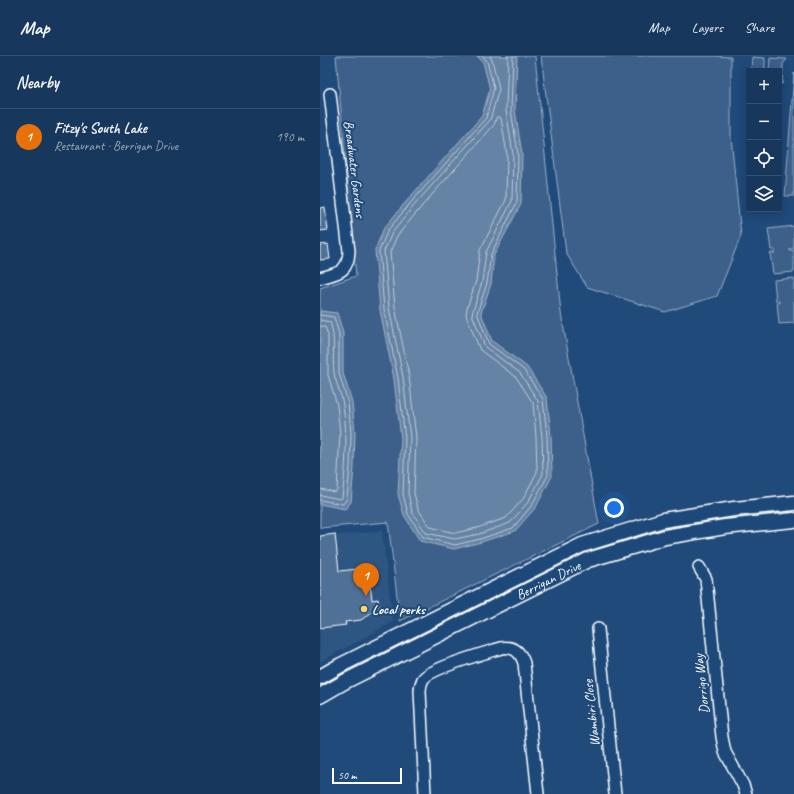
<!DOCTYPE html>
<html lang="en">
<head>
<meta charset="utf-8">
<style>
	:root { --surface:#17385c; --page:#244365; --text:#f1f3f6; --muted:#9eacbb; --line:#365272; --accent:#ffd166 }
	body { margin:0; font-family:Caveat,sans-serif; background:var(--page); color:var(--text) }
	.controls { position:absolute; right:12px; top:12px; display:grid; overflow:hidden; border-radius:0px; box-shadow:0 2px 10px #0003 }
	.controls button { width:36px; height:36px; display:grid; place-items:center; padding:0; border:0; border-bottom:1px solid var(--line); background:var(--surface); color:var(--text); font:20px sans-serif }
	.scale { position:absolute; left:12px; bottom:10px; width:70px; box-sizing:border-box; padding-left:4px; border:2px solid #fff; border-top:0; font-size:11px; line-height:14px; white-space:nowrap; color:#fff; -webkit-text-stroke:3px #1f4a7a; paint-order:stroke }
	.you { position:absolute; left:294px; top:452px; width:14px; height:14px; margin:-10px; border:3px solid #fff; border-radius:50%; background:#1a73e8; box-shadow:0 0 0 6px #1a73e833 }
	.badge { display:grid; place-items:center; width:26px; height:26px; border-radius:50%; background:var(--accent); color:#fff; font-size:13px; font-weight:700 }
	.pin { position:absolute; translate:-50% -33px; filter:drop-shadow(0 1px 2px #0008) }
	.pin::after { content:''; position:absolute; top:21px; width:14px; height:12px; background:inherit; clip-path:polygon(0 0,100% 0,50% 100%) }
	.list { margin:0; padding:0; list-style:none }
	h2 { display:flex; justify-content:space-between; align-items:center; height:52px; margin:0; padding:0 16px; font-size:17px }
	h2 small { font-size:13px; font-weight:400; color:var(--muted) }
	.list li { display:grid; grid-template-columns:26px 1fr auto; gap:12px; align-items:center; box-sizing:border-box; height:56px; padding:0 16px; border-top:1px solid var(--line) }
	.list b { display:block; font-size:15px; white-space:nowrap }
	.list p { margin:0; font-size:13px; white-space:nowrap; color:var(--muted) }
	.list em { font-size:13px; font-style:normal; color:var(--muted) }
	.icon { flex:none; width:22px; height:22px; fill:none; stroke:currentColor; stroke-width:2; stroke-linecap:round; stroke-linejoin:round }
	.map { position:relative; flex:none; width:474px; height:738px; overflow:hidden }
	header { display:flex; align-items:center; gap:24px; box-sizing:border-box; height:56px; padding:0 20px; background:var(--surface); border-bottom:1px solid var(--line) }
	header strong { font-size:19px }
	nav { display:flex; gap:22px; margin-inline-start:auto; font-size:14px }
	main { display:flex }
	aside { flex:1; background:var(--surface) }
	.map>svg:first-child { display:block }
</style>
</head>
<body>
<header>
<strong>Map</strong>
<nav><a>Map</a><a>Layers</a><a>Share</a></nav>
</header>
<main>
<aside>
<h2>Nearby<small></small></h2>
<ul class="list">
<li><span class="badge" style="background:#e8710a">1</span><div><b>Fitzy's South Lake</b><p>Restaurant · Berrigan Drive</p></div><em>190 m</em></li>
</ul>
</aside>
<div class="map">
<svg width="474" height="738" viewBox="0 0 474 738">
	<rect width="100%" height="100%" fill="#1f4a7a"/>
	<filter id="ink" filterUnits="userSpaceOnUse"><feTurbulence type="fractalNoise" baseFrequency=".025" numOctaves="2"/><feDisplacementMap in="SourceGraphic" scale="8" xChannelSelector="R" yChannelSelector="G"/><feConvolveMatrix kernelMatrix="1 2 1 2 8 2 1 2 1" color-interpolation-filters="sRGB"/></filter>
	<g filter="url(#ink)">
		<path fill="#2e5683" d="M62,475L73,566L0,606V481Z"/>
		<path fill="#3c618b" stroke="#9eb0c5" d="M16,0H215L241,257L279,468L80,565L68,466L0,472V232L36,220Z
			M221,0H395L411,1V81L421,180L397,240L345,256L267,231L246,197Z
			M432,1L445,2V15H431Z
			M450,2L467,3L463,8L462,28H459V15H449Z
			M474,17V140H465Z
			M474,170V192L470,193V195L474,194V216L453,218L450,197H455V194H451L448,173Z
			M474,222V267L459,268L457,247H459V245H456L454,224Z"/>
		<path fill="#6583a4" stroke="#a3b5c8" d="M157,0H197L195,54L202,98L201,148L174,199L171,228L161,257L172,285L207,311L227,342L231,380L232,420L216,451L195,475L161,486L134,493L100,485L84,459L78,438L81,383L74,323L60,254L55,194L64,172L91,140L162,60L170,33L163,6Z
			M0,255L17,257L23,277V317L32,346L35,377L34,411L31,446L25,453L0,448Z"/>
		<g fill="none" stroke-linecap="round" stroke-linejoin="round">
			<path stroke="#c1cddb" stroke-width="1" d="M163,0L167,5L174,32L166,62L94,143L68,174L59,195L64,253L78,322L85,383L83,438L88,458L103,481L135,489L160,483L193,472L212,449L228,419L227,380L223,343L204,314L169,288L157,257L167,227L171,198L197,146L198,98L191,54L193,0
				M170,0L172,4L179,33L170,64L97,146L72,177L64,195L69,252L83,321L90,382L88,437L92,456L106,477L135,483L159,478L190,467L208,446L223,418L222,381L218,345L200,317L165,291L152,258L162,226L166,196L192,145L193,98L186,54L188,0
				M177,61H179L181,62L187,99L186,144L160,194L156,225L147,252L146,259L160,294L196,321L213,347L216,381L217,416L203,443L186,462L157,472L135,477L110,471L98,453L94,437L96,382L89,320L75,251L70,196L77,180L102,150L174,69Z
				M0,259L14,261L19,278V317L28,347L31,377L30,411L27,443L23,448L0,444
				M0,264L10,266C16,282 12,300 14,317C16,328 22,339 23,350C28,380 26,411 22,442L20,443L0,439
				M0,270L5,271L8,279V319L17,349L20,377L17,434L15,436L0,433"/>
		</g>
		<path fill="#507197" stroke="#fff" d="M5,151L8,174L0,175V152Z
			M8,188L10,203L0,204V189Z
			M15,478L19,515L48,512L52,544L58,543L59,551L41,564L25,566L26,569L0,572V480Z"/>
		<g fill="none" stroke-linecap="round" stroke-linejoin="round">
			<defs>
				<path id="minor" d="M0,222C18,217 28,217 29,195L10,38
					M379,511L386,523L402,681L405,696L423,729L426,738
					M278,573L295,738
					M105,738L100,635C100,631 101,627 103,623C111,612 165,597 181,592C193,590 200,595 204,607L218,738"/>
				<g id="major">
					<path d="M0,621L21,609L262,489L343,464L414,453L474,447"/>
					<path id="s1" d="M0,640L26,625L268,504L345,481L405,471L474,464"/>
				</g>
			</defs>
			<use href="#minor" stroke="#fff" stroke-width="14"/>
			<use href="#major" stroke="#fff" stroke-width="17"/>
			<use href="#minor" stroke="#1f4a7a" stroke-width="11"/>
			<use href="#major" stroke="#1f4a7a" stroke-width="14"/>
		</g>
	</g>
	<circle fill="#ffd166" stroke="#1f4a7a" stroke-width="1.5" cx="44" cy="553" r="4"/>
	<g text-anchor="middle" stroke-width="4" stroke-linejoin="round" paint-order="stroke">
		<g font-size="14" fill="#fff" stroke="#1f4a7a">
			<text transform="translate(35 113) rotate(83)" y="5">Broadwater Gardens</text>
			<text dy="5" stroke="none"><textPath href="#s1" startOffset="256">Berrigan Drive</textPath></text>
			<text transform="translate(381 628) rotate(-96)" y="5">Dorrigo Way</text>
			<text transform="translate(271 657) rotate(-96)" y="5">Wambiri Close</text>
		</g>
		<g font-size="14" font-weight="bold" fill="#fff" stroke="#1f4a7a" text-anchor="start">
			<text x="52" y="558">Local perks</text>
		</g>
	</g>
</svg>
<div class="controls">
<button>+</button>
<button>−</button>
<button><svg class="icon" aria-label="locate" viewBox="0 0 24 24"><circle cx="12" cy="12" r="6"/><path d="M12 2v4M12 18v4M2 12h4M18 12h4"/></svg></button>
<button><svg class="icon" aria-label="layers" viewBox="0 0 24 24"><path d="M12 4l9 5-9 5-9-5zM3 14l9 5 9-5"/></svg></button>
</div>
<div class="scale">50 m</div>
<div class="you"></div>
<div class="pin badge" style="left:46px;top:540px;background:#e8710a">1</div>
</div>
</main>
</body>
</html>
